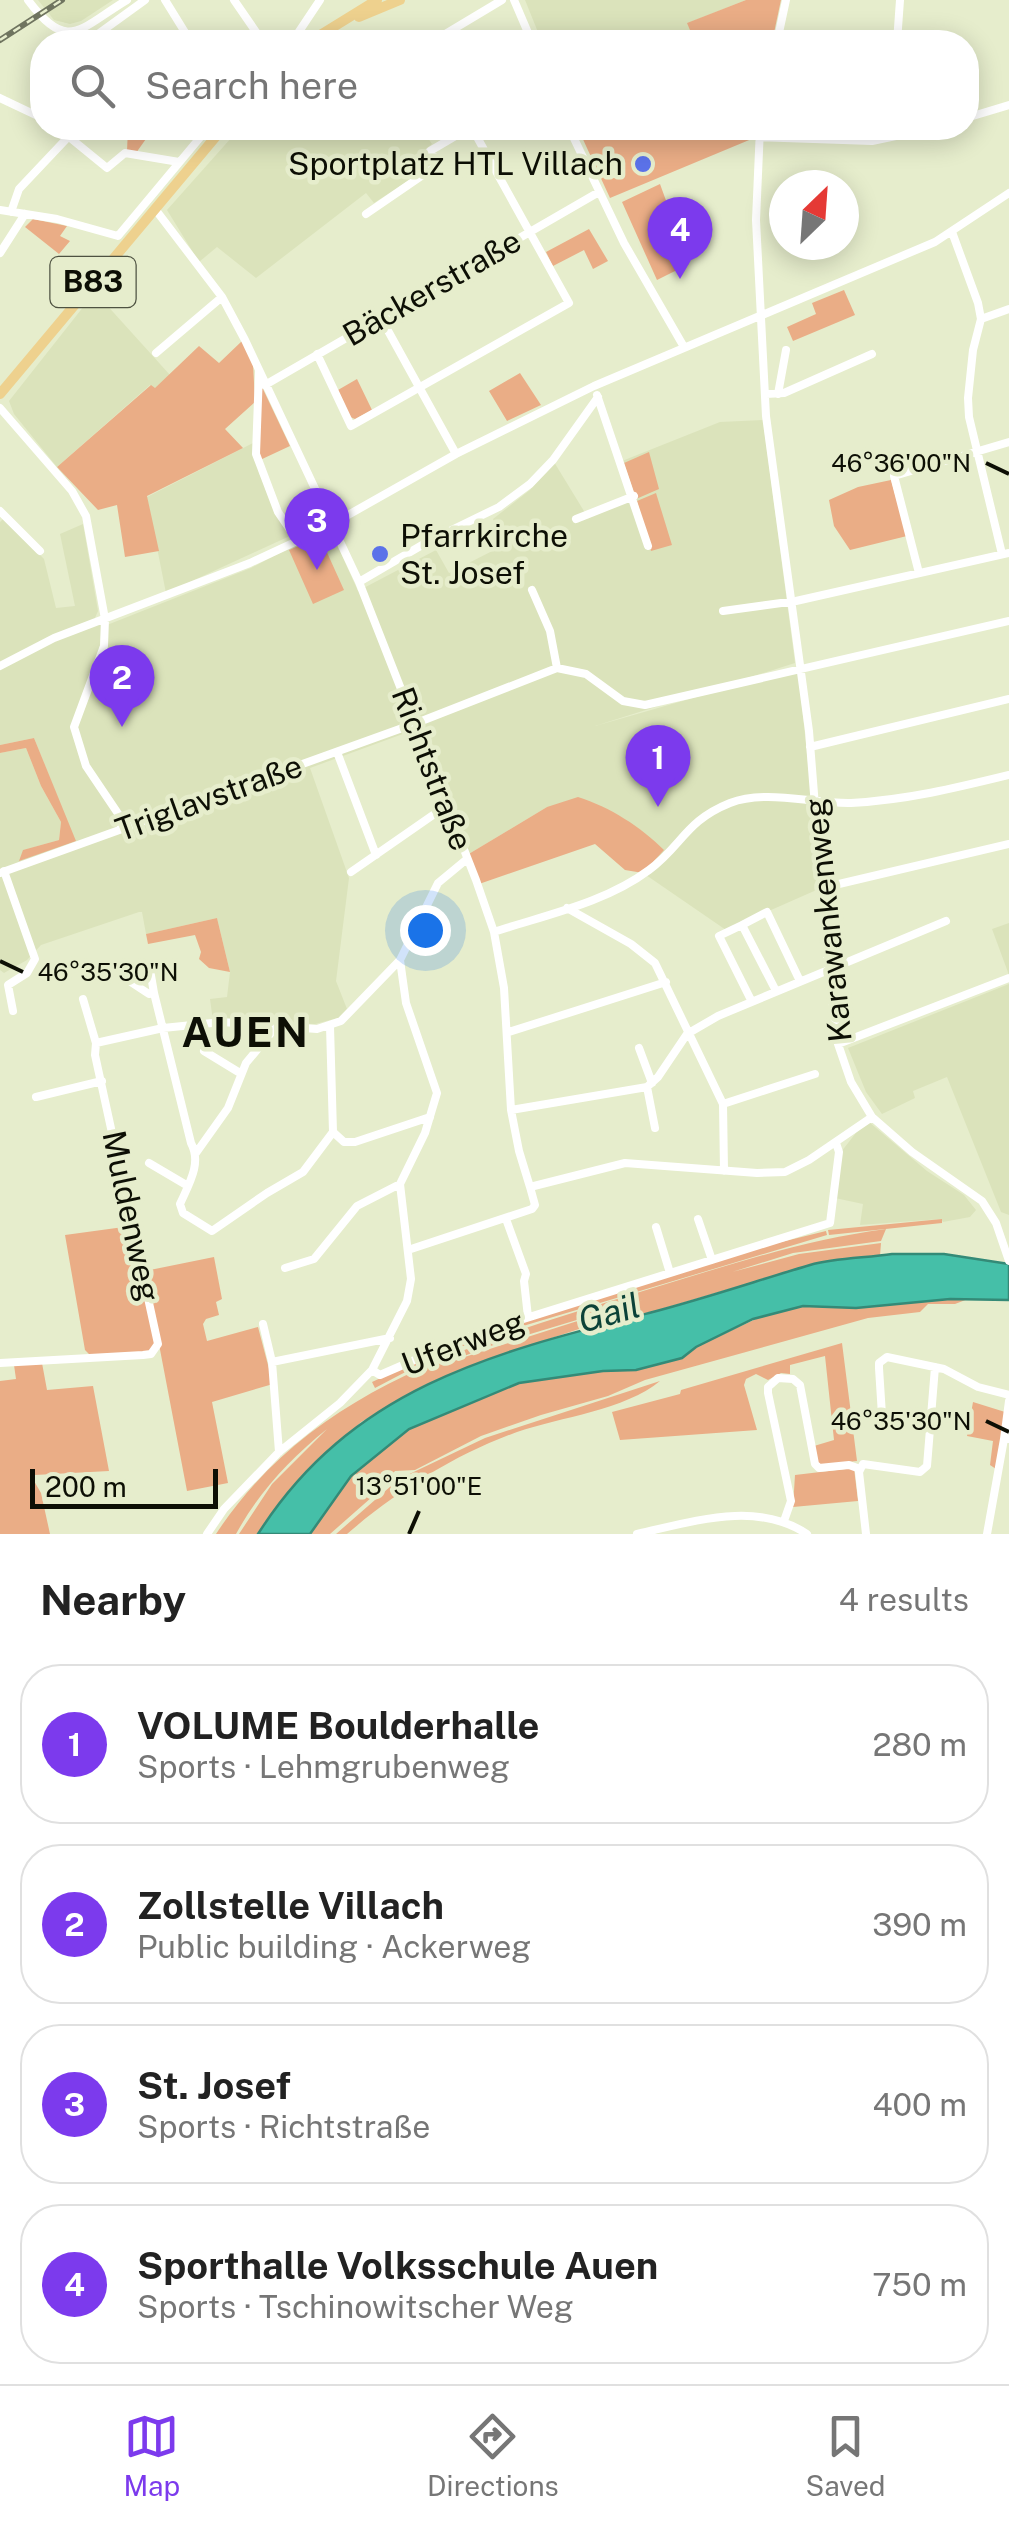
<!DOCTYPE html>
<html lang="en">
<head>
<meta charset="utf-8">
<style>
	:root { --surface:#fff; --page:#f2f2f2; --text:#222; --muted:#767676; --line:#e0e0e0; --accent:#7c3aed }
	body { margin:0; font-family:"Public Sans",sans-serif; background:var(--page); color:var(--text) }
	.compass { position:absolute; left:769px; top:170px; width:90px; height:90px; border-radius:50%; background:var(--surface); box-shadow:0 5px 25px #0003; rotate:25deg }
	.scale { position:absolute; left:30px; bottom:25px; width:188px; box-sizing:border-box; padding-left:10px; border:5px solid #0d0f05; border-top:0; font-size:28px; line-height:35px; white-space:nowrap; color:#0d0f05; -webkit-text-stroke:8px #e6edcc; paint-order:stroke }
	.you { position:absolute; left:425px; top:930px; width:35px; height:35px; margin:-25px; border:8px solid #fff; border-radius:50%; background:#1a73e8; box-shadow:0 0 0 15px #1a73e833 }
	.badge { display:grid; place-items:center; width:65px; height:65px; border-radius:50%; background:var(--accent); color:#fff; font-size:32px; font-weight:700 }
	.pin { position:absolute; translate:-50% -82px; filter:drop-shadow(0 2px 5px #0008) }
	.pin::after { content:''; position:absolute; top:52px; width:35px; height:30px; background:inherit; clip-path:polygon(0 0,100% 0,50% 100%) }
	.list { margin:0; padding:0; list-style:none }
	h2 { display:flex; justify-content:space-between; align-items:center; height:130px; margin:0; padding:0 40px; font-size:42px }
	h2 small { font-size:32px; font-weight:400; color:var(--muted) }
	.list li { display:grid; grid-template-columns:65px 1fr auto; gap:30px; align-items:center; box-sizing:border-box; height:160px; margin:0 20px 20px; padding:0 20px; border:2px solid var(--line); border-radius:40px }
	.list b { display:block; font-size:38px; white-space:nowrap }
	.list p { margin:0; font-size:32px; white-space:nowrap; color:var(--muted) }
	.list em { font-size:32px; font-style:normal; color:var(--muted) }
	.icon { flex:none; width:55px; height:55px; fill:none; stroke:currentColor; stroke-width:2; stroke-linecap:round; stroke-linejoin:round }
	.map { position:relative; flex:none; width:1009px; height:1534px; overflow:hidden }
	.search { position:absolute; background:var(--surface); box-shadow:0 5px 25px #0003; left:30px; right:30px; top:30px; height:110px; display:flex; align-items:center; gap:25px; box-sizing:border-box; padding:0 35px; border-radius:40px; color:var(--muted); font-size:38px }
	.sheet { height:850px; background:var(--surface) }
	nav { display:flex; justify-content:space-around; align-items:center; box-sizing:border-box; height:140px; border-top:2px solid var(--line); background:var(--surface); font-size:28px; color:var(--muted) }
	nav a { display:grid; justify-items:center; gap:5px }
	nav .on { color:var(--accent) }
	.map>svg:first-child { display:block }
</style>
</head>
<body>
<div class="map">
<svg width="1009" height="1534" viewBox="0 0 1009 1534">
	<rect width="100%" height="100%" fill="#e6edcc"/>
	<path fill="#dbe3bb" d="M38,0H113L81,21L70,24L54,20Z
		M525,0H746L688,23L695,42H542Z
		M240,128H421L432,144L422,152L431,166L374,203L366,193L256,278L217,247L199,262L167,210Z
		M95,292L170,375L155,389L150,385L57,467L14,414L9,401Z
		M763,420L795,663L595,726L798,668L821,888L726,930L547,807L467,855L411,731L310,768L349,878L336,981L347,1009L338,1018L315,1024L213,1021L210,999L227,997L230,972L217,918L146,934L142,912H139L41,945L27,960L4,973L0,970V753L26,748L41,786L61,822L59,840L24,850L75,841L34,738L0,745V522L4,518L44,559L56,608L75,606L60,534L83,524L98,611L95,618L107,625L251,568L329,527L358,591L436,550L449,573L504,545L493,519L530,490L554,462L587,516L634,497L622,461L720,422Z
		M253,443L259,473L277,513L292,535L166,593L147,497Z
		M1009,923V975L992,929Z
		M1009,984V1215L1001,1212L947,1077L913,1091L915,1098L882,1114L866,1092L848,1048Z
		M869,1122L927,1171L964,1195L976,1210L970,1217L943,1222L941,1219L860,1225L863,1204L835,1198L841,1152L859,1129Z"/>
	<path fill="#eaad86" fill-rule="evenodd" d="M746,0H781L772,42H695L687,23Z
		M128,128L153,129L136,153L127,151Z
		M598,128H756L754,138L610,198L581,135Z
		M660,184L689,264L657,280L622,202Z
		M33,219L67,226L60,236L70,241L59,254L25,227Z
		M589,229L608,261L593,269L584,250L553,266L546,252Z
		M844,290L855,315L793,341L787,327L816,314L812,303Z
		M242,341L253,363L255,402L225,429L243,448L147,496L159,551L125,557L117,505L98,510L57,467L151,385L155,388L199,346L219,363Z
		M520,373L541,405L507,421L489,391Z
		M357,379L372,410L355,419L350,417L338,390Z
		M262,387L290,446L260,460L258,451Z
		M649,452L659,489L636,499L624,463Z
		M891,480L907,536L850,550L834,526L829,500L858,487Z
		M656,493L672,545L651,551L637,501Z
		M320,537L344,590L313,604L289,550Z
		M34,738L76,841L19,861L23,850L59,840L61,822L41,786L26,748L0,753V745Z
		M578,797C610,807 641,827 664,850L643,873L625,870L595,844L479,884L467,855L547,807Z
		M217,918L230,972L209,968L199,959L201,952L195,935L148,944L146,934Z
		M942,1219V1223L829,1235L828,1230Z
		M131,1226L155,1346L150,1352L90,1355L85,1350L65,1235Z
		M886,1229L881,1241L793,1253L732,1272L799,1254L881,1243L880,1256L814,1264L651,1312L582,1328L482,1361L425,1385L361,1422L269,1516L258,1534H239L272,1484L327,1429C290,1459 259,1492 236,1534H216C314,1384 483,1341 643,1291C723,1267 802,1240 886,1229ZM643,1300L449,1362L487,1347Z
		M826,1231L827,1235L496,1334L436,1356L375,1388L372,1382L452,1345L765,1246Z
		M214,1257L222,1299L216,1302L219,1315L206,1319L203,1324L207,1341L258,1327L273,1384L212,1402L228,1483L187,1491L145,1271Z
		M950,1299H968L955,1304H928L920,1312L868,1318L645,1380L608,1396L541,1415L481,1436L415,1470L395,1471L380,1490L330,1534H310L351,1476L409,1429L519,1383L603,1371L636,1370L682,1358L696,1347L769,1313L804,1306L856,1308Z
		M842,1343L857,1461L818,1465L814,1446L834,1440L825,1356L790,1365V1374L781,1373L768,1380L756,1374L746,1379L744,1385L757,1430L620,1440L612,1412L680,1394L681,1390Z
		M42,1363L47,1390L93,1386L109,1471L35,1475L34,1481L41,1493L50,1534H0V1381L16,1379L14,1365Z
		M660,1381C625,1410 561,1417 517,1432C454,1455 397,1491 347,1534H336L399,1479L485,1438Z
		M973,1402L1005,1412L996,1469L990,1465L993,1441L967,1436Z
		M854,1468L858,1501L793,1507L795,1475Z"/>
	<path fill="#45bfa8" stroke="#348a77" stroke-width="2.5" d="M892,1254H944L1009,1264V1300L950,1299L856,1308L803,1306L753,1319L696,1347L682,1358L636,1370L603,1371L519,1383L409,1429L351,1476L310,1534H258C351,1388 492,1353 649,1313C703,1299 756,1281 810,1265C835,1258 866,1258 892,1254Z"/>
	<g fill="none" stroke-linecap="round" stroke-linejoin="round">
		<path stroke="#fff" stroke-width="8" d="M28,0C68,54 80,28 127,0
			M165,0L191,42
			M234,0L263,42
			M514,0L532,42
			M87,42L145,0
			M292,42L320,0
			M432,42L502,0
			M777,42L786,0
			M897,42L900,0
			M0,98L42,118
			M966,118L1009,105
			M58,128L107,168L125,153L179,162
			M569,128L624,243L684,347
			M760,128L756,220L766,416L809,731L828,969L838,1044L851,1082L872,1117L912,1152L982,1201L996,1223L1009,1261
			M758,137L872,141L934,128
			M155,209L222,297L245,340L359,582L476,880L494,932L504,988L511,1110L519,1151L530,1187
			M0,210L57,219L118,236L208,128
			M11,212L19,189L70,135
			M366,214L439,164L430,151L469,128
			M952,232L978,303L981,319L973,350L968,398L969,417L1002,554
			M0,253L25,214
			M381,318L456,454
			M981,319L1009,309
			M156,353L222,297
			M317,354L351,426L569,303L472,128
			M259,372L256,454L278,512L297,540
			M265,385L599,192
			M766,394L784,393L872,354
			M778,394L786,350
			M597,395L648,546
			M0,408L72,491L86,516L105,619L104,646L74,727L86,766L119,815L121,829
			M0,511L40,551
			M576,519L634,496
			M919,573L894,476L1009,442
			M359,582L429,541L499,507L530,484L553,460L598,397
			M532,590L550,631L557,668
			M723,611L796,601L1009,553
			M0,666L54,638L250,563L325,528L456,454L594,386L935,242L1009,193
			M810,747L1009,699
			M337,752L376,855
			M4,871L35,959L27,973L8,985L13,1011
			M351,872L446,806
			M0,873L419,722L557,668L586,674L623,701L645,705L1009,621
			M822,888L1009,844
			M567,908L631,944L655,963L723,1104L724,1171
			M742,925L767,912L799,979
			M494,932C545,915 605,903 649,870C682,846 685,821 730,803C766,789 813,804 851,803C906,800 956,788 1009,775
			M149,964L154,993
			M120,975L149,994L154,993L191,1143C202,1163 189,1184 180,1204L183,1213L212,1231L267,1193L303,1172L333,1132
			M751,1000L719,936L742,925L775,989
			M330,1026L333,1132L344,1142H355L430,1117
			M509,1032L666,982
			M96,1043L163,1028L222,1022L317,1029L341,1021L400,960
			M838,1044L1009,978
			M639,1048L652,1083
			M204,1051L240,1073
			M647,1087L655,1128
			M36,1097L102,1081
			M723,1104L815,1074
			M511,1110L647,1087L658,1077L687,1034L718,1016L946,921
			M196,1153L228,1108L246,1063L272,1032L273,1025
			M149,1163L188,1186
			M506,1219L526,1274L524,1281L528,1317
			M698,1219L712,1260
			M656,1227L670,1273
			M408,1250L532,1209L535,1205L530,1187L625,1163L757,1173L785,1172L809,1160L872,1117
			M285,1268L314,1259L357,1206L400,1184
			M263,1324L272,1362L279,1452
			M272,1362L390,1338
			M0,1363L143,1355L151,1354L158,1344L95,1055L96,1043L83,999
			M372,1370L380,1375L472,1335L830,1223L839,1152L836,1143
			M882,1415L879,1368V1363L887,1357L944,1369L978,1387L1009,1395
			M1004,1439L1009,1401
			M784,1521L791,1501L768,1393V1387L778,1378L793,1379L800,1385L815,1464L819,1468L849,1465L860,1469
			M207,1534L224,1509L279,1452L340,1403L372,1370L407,1301L411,1279L400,1184L425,1133L437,1093L406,1003L400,960L438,883L467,859
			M637,1534C692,1522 756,1500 807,1534
			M866,1534L859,1472L863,1464L920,1472L927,1466L935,1367
			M987,1534L1004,1439H1009"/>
		<path stroke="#eed18e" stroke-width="10" d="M359,17L400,0
			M309,42L377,0
			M0,394L223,128"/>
		<defs>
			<path id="rail" d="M0,40L62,0"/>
		</defs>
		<use href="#rail" stroke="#6f745f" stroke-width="6"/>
		<use href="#rail" stroke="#e6edcc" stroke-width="2.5" stroke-dasharray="8" stroke-linecap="butt"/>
	</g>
	<path fill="none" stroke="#0d0f05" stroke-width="4" d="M986,463L1009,474M0,961L23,972M986,1421L1009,1432M409,1534L419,1511"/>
	<g fill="#5b72e9" stroke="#e6edcc" stroke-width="4">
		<circle cx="643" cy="164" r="10"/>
		<circle cx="380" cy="554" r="10"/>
	</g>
	<g text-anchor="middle" stroke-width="9" stroke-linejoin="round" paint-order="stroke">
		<rect fill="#e6edcc" stroke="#4e5241" stroke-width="2.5" x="50.5" y="257" width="85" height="50" rx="8"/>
		<g font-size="30" font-weight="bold" fill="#0d0f05">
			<text x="93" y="292">B83</text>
		</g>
		<g font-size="32" fill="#0d0f05" stroke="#e6edcc" text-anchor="end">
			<text x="623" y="175">Sportplatz HTL Villach</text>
			<text x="400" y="547" text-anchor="start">Pfarrkirche<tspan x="400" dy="37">St. Josef</tspan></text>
		</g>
		<g font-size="32" fill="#0d0f05" stroke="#e6edcc">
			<text transform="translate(432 288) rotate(-30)" y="11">Bäckerstraße</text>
			<text transform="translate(432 769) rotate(69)" y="11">Richtstraße</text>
			<text transform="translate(209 798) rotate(-20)" y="11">Triglavstraße</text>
			<text transform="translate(828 920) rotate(-96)" y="11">Karawankenweg</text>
			<text transform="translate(131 1216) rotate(78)" y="11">Muldenweg</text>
			<text transform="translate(463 1343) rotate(-21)" y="11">Uferweg</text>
		</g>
		<g font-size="35" font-style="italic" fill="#0b4238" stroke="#e6edcc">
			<text transform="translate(609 1313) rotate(-16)" y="12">Gail</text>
		</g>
		<g font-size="42" font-weight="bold" letter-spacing="2.5" fill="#0d0f05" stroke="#e6edcc">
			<text x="246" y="1047">AUEN</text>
		</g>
	</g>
	<g font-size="25" text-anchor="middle" fill="#0d0f05" stroke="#e6edcc" stroke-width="9" stroke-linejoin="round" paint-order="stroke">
		<text x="901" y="472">46°36'00"N</text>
		<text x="108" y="981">46°35'30"N</text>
		<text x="901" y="1430">46°35'30"N</text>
		<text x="419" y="1495">13°51'00"E</text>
	</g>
</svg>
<svg class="compass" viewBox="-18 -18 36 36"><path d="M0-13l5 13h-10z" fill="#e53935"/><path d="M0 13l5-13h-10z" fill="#767676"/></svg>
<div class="scale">200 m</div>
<div class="you"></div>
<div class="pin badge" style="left:658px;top:807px">1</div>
<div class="pin badge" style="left:122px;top:727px">2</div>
<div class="pin badge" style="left:317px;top:570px">3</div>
<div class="pin badge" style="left:680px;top:279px">4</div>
<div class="search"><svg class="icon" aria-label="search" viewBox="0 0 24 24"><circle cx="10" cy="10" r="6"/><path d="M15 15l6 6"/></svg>Search here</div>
</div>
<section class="sheet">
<h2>Nearby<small>4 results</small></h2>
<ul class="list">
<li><span class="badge">1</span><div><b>VOLUME Boulderhalle</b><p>Sports · Lehmgrubenweg</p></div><em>280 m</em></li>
<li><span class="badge">2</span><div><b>Zollstelle Villach</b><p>Public building · Ackerweg</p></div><em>390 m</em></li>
<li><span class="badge">3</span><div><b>St. Josef</b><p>Sports · Richtstraße</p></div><em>400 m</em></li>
<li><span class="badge">4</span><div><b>Sporthalle Volksschule Auen</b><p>Sports · Tschinowitscher Weg</p></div><em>750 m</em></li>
</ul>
</section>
<nav>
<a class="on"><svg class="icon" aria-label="map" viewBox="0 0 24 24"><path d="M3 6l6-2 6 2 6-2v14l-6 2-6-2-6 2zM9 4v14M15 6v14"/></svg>Map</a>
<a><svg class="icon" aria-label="directions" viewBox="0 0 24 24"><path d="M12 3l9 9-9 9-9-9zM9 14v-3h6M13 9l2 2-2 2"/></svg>Directions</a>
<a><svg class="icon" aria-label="saved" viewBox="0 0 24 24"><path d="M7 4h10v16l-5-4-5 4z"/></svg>Saved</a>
</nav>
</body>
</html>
